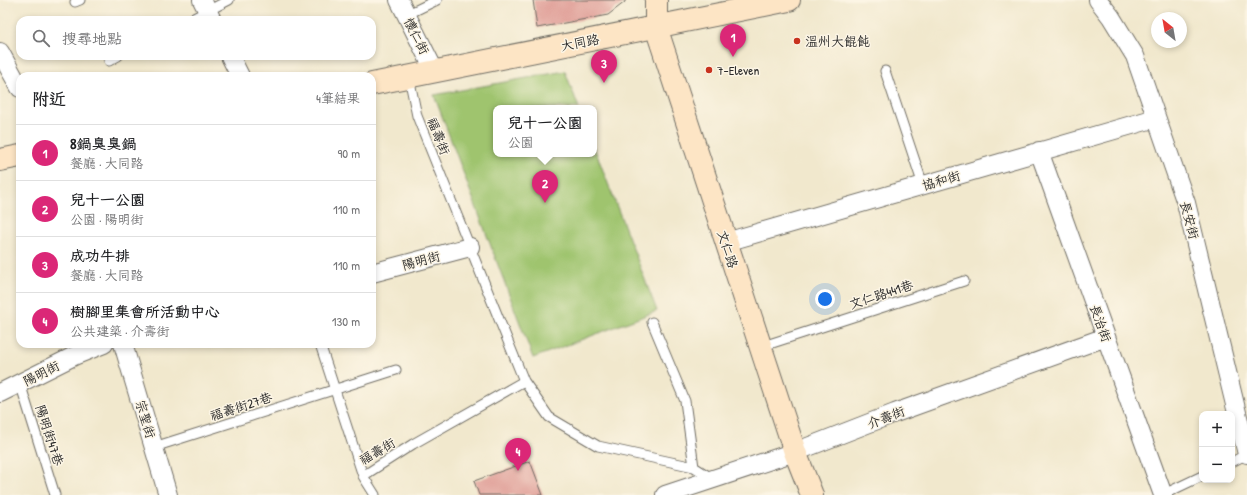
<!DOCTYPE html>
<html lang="zh-TW">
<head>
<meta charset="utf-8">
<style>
	:root { --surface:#fff; --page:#f6f6f6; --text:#202124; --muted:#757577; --line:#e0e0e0; --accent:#db2777 }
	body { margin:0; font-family:"Patrick Hand","LXGW WenKai TC",sans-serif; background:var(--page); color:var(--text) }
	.controls { position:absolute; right:12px; bottom:12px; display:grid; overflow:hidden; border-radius:8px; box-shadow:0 2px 6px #0003 }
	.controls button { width:36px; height:36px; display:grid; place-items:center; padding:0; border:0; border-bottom:1px solid var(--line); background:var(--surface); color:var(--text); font:20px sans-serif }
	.compass { position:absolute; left:1151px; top:12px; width:36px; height:36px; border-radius:50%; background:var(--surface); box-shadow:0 2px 6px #0003; rotate:329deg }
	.you { position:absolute; left:825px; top:299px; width:14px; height:14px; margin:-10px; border:3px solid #fff; border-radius:50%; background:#1a73e8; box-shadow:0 0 0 6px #1a73e833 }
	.badge { display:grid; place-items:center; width:26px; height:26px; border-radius:50%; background:var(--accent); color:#fff; font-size:13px; font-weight:700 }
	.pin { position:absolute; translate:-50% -33px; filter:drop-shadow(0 1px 2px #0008) }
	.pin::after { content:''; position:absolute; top:21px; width:14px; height:12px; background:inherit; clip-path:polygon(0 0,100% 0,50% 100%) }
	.popup { position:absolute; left:493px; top:105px; width:104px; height:52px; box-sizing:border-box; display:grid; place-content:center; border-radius:8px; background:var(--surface); filter:drop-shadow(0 1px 3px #0005); font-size:13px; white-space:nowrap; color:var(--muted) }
	.popup b { font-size:15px; color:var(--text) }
	.popup::after { content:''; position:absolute; left:50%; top:100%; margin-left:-8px; border:8px solid transparent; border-top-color:var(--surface) }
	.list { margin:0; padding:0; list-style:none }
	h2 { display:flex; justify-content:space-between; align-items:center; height:52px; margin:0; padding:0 16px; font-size:17px }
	h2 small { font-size:13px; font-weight:400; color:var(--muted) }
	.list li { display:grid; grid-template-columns:26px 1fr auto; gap:12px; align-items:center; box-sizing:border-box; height:56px; padding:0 16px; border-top:1px solid var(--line) }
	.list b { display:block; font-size:15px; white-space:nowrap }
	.list p { margin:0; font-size:13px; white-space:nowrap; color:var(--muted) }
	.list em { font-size:13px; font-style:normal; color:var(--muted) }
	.icon { flex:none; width:22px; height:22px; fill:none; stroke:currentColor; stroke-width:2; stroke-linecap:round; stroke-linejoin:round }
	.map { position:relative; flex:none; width:1247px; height:495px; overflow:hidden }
	.search { position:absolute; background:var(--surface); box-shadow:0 2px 6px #0003; left:16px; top:16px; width:360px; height:44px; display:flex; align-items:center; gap:10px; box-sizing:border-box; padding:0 14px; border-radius:12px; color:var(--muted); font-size:15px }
	.panel { position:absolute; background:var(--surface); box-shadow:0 2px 6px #0003; left:16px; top:72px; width:360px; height:276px; border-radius:12px }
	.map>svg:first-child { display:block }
</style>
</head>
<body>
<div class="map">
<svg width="1247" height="495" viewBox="0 0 1247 495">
	<rect width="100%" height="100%" fill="#fcf5e5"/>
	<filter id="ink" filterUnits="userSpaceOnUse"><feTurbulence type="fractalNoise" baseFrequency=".025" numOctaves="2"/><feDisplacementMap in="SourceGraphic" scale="8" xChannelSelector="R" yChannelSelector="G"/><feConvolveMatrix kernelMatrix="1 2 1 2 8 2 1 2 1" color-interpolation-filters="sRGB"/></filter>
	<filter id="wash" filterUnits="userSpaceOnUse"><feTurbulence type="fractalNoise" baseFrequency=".012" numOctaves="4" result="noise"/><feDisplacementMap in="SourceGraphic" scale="16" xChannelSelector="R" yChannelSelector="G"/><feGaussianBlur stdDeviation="0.9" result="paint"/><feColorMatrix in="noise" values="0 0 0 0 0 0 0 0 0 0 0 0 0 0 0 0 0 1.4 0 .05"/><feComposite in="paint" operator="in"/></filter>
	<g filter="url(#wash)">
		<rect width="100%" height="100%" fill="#f1e8cd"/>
		<path fill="#9fc46e" stroke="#65784c" d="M565,71L579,108H496V154H594V147L657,311L533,358L434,95Z"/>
		<g id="blocks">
			<path fill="#de9892" d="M533,0H625V2L608,15L537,28Z
				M530,461L543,495H479L474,481Z"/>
		</g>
	</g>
	<g filter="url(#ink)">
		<use href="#blocks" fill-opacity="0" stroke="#706d64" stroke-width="1"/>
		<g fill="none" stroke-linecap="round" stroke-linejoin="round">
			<defs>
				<path id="lane" d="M75,2L80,0
					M406,15L437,0
					M190,20L229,0
					M109,61L118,56
					M885,71L923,185
					M409,77L417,116L524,381L549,417L598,446L694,467L713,479
					M652,322L685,401L694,467
					M320,344L363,476L413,444L524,381
					M760,347L964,281
					M20,383L55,495
					M154,447L396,370
					M1232,462L1247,454
					M363,476L375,495
					M1162,495L1202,476"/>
				<path id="street" d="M202,0L212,20
					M399,0L435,72
					M1098,0L1111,17L1135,56L1186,203L1247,454
					M0,52L20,88
					M230,56L240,76
					M1039,151L1163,495
					M726,242L1156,118
					M372,273L470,247
					M123,344L168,495
					M0,393L74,356L104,344
					M665,495L795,452L895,413L1106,337"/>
				<path id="secondary" d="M656,0V27L795,452L812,495
					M372,84L789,0
					M0,160L20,156"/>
			</defs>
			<use href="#lane" stroke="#706d64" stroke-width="11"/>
			<use href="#street" stroke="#706d64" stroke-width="20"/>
			<use href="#secondary" stroke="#706d64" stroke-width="24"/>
			<use href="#lane" stroke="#fff" stroke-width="9"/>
			<use href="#street" stroke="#fff" stroke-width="18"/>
			<use href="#secondary" stroke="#fde5c5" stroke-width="22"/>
		</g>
	</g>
	<g fill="#c8321e" stroke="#fcf5e5" stroke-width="1.5">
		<circle cx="797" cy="41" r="4"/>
		<circle cx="709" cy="70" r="4"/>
	</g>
	<g text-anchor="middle" stroke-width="3" stroke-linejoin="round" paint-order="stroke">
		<g font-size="13" fill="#2b2b2b" stroke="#fcf5e5">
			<text transform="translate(417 36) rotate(63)" y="5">懷仁街</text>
			<text transform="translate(580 42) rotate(-11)" y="5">大同路</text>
			<text transform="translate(439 136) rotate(68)" y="5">福壽街</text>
			<text transform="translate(941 180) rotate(-16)" y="5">協和街</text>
			<text transform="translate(1190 220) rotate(75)" y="5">長安街</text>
			<text transform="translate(728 249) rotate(72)" y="5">文仁路</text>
			<text transform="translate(421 260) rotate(-15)" y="5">陽明街</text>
			<text transform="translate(881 294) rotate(-18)" y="5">文仁路441巷</text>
			<text transform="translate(1101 323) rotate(70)" y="5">長治街</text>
			<text transform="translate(41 373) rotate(-27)" y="5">陽明街</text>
			<text transform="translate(241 406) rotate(-18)" y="5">福壽街27巷</text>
			<text transform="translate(886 417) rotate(-21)" y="5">介壽街</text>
			<text transform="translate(146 419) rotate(73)" y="5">宗聖街</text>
			<text transform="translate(50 435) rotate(72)" y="5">陽明街47巷</text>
			<text transform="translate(377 451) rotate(-31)" y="5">福壽街</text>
		</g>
		<g font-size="13" fill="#2b2b2b" stroke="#fcf5e5" text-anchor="start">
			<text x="805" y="46">溫州大餛飩</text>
			<text x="717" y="75">7-Eleven</text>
		</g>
	</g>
</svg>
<div class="controls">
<button>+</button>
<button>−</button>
</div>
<svg class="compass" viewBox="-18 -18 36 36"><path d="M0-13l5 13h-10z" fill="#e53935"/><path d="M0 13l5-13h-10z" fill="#757577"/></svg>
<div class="you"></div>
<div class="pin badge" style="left:733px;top:57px">1</div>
<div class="pin badge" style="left:545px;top:203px">2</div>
<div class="popup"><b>兒十一公園</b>公園</div>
<div class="pin badge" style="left:604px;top:83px">3</div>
<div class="pin badge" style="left:518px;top:471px">4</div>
<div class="search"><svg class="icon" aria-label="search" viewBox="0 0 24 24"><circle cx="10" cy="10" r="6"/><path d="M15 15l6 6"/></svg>搜尋地點</div>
<section class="panel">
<h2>附近<small>4筆結果</small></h2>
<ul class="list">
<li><span class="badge">1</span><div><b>8鍋臭臭鍋</b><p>餐廳 · 大同路</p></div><em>90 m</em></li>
<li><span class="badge">2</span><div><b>兒十一公園</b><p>公園 · 陽明街</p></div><em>110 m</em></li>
<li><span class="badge">3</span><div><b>成功牛排</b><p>餐廳 · 大同路</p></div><em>110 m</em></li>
<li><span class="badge">4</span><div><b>樹腳里集會所活動中心</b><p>公共建築 · 介壽街</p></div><em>130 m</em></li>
</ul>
</section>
</div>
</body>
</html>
